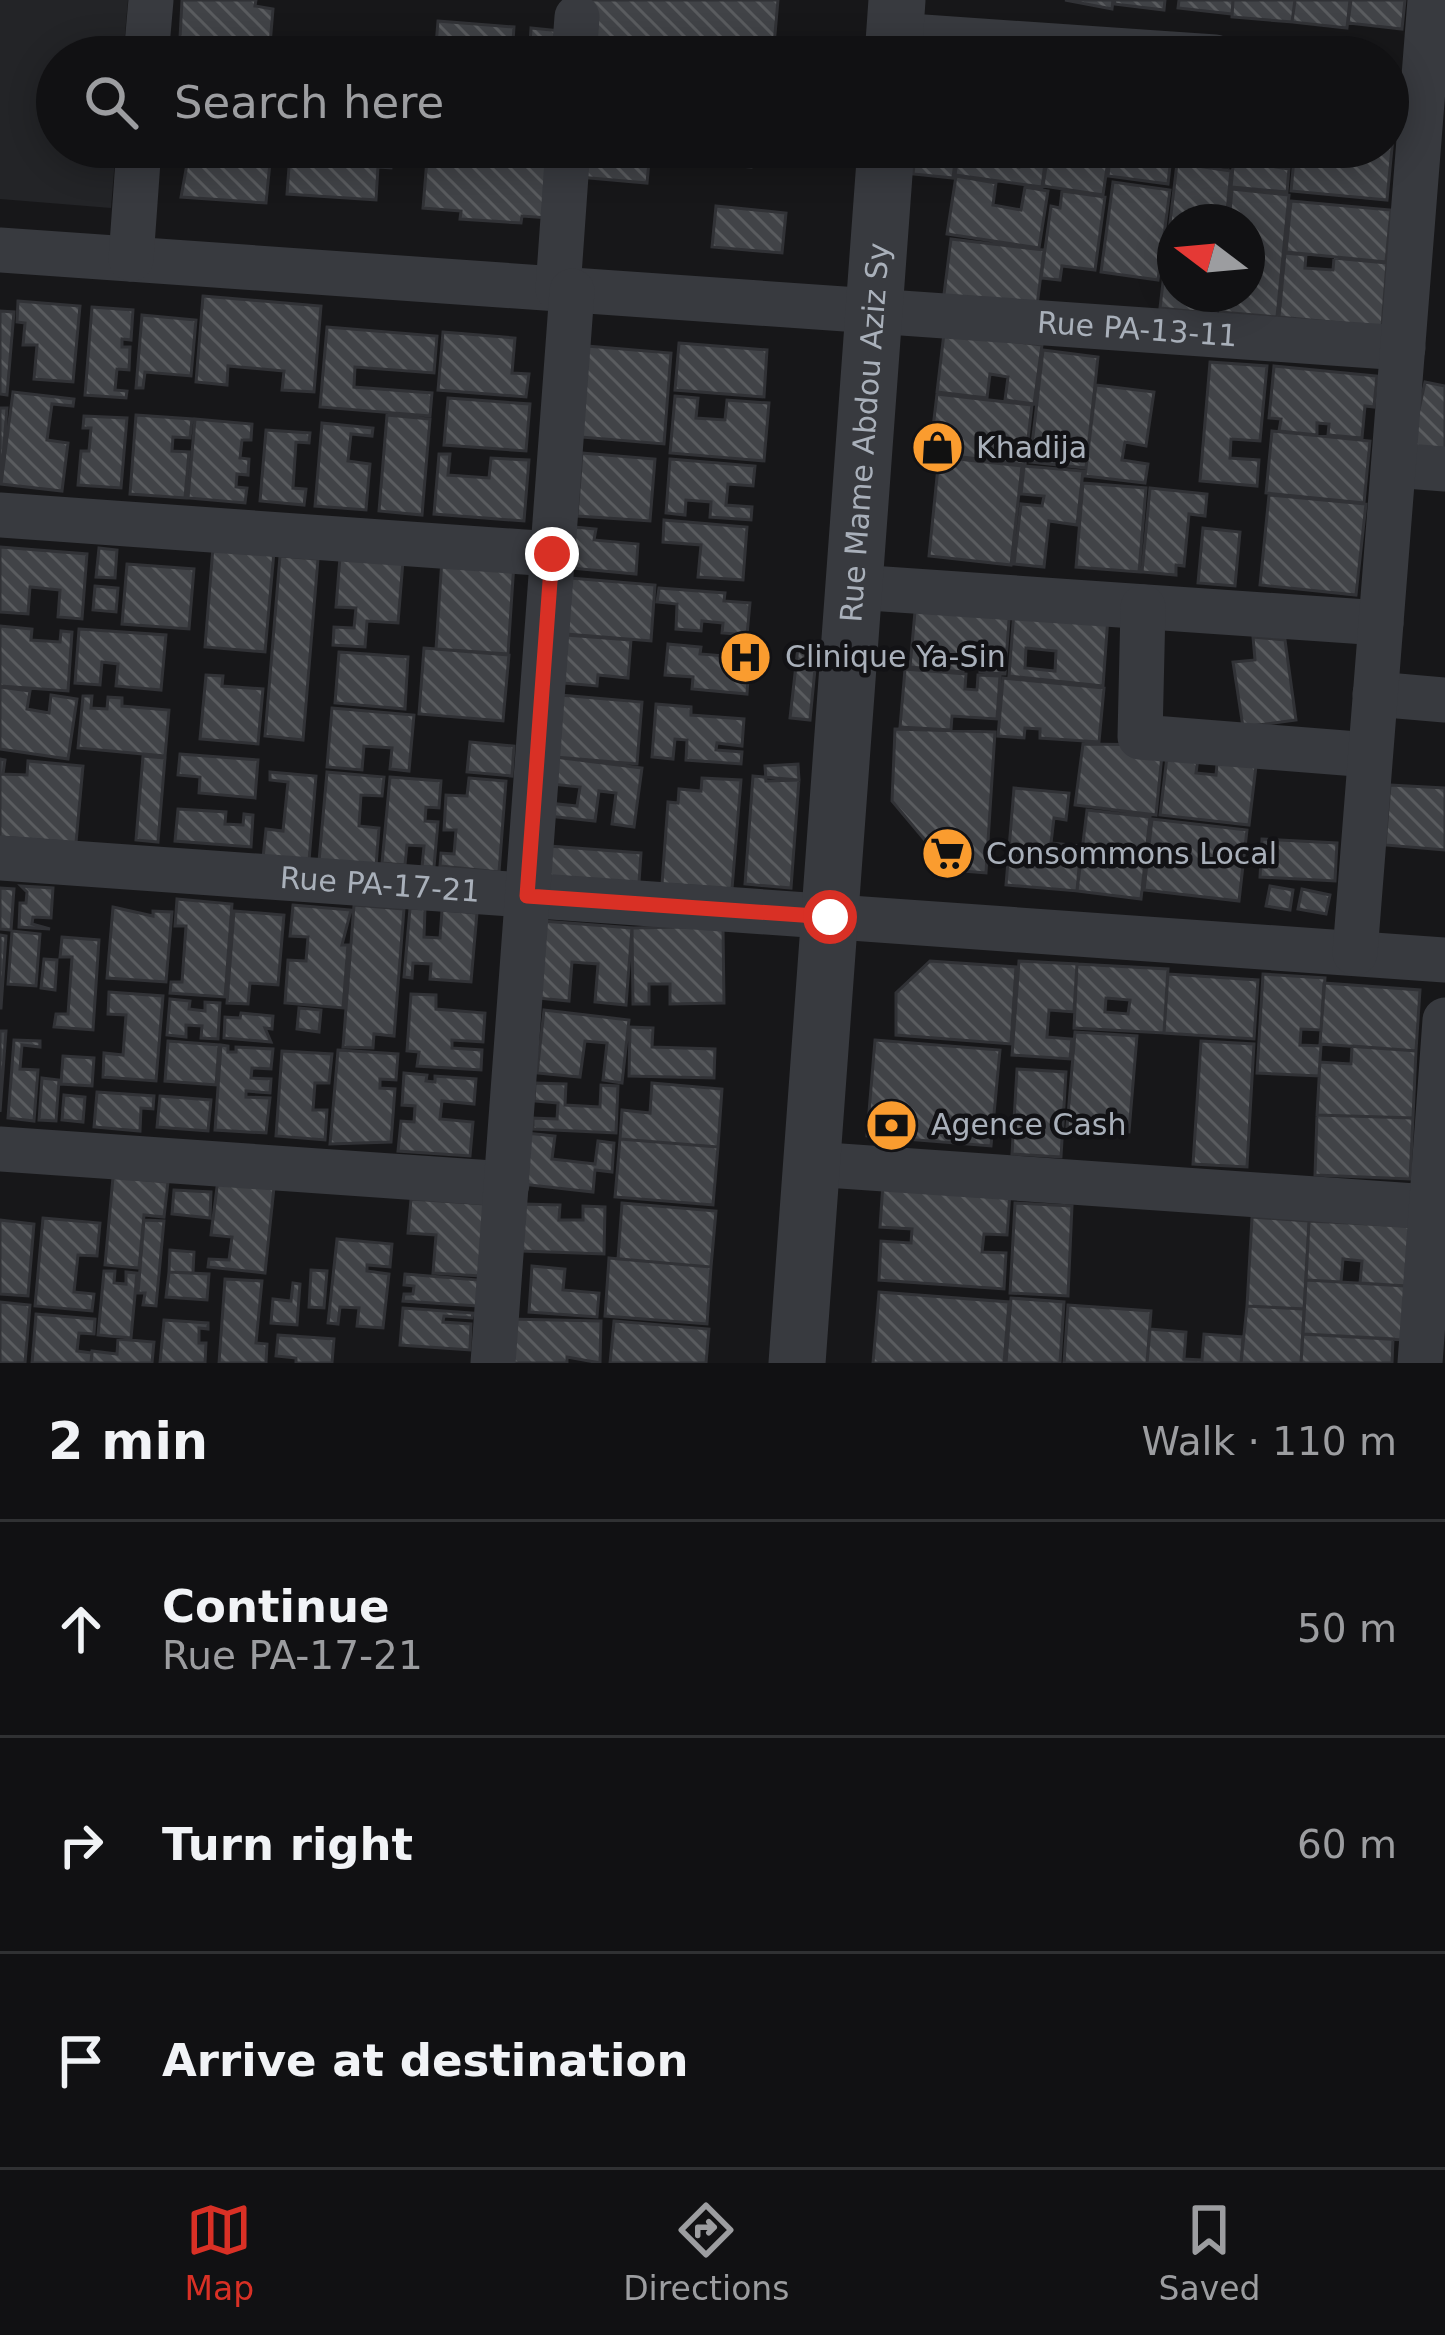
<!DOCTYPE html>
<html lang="en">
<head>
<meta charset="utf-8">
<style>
	:root { --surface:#111113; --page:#1a1a1c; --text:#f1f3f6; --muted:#9c9da0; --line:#303133; --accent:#d93025 }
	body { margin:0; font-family:"DejaVu Sans",sans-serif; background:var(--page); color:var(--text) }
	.compass { position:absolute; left:1157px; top:204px; width:108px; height:108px; border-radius:50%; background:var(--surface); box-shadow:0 6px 30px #0003; rotate:286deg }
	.stop { position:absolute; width:36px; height:36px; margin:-27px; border:9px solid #d93025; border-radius:50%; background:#fff }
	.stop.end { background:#d93025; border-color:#fff; box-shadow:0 3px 12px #0008 }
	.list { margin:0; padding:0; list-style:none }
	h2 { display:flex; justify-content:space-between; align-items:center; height:156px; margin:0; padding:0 48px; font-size:51px }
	h2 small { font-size:39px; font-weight:400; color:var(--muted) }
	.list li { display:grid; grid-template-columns:78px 1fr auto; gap:36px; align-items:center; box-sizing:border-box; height:216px; padding:0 48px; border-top:3px solid var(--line) }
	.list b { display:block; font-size:45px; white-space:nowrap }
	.list p { margin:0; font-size:39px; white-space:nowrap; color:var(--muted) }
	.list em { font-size:39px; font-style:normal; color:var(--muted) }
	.icon { flex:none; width:66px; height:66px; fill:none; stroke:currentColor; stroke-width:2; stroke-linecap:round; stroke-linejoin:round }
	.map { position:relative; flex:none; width:1445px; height:1363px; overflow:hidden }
	.search { position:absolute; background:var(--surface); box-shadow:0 6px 30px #0003; left:36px; right:36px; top:36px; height:132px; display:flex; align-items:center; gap:30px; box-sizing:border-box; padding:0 42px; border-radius:66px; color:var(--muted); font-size:45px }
	.sheet { height:804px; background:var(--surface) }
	nav { display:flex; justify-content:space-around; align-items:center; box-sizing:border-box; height:168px; border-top:3px solid var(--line); background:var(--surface); font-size:33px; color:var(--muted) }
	nav a { display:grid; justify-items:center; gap:6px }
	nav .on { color:var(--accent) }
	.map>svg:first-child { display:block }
</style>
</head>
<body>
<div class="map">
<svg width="1445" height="1363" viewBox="0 0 1445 1363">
	<defs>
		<pattern id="building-back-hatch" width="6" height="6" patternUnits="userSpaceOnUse" patternTransform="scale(3)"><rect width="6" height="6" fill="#414347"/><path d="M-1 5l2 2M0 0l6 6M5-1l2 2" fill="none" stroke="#5a5c5f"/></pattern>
	</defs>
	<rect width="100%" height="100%" fill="#171719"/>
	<path fill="#232427" d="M0,0H128L123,57H57V147H116L111,208L0,199Z"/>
	<path fill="url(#building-back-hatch)" stroke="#313236" stroke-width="3" fill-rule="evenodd" d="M182,0H256L255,6L273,9L270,45L254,44L252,57H179Z
		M575,0H778L773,57H585Z
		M1065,0H1113L1112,9Z
		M1115,0H1165L1164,10L1114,4Z
		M1179,0H1233L1232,14L1178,8Z
		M1233,0H1295L1292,22L1232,17Z
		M1295,0H1350L1347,28L1292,22Z
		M1351,0H1405L1402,29L1348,23Z
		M438,21L514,27L512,57H435Z
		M531,28L562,31L560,57H529Z
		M315,50L374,54V57H315Z
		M1388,105L1396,106L1387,200L1291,191L1295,147H1326L1324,165L1344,166L1347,147H1388Z
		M187,147H269L267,157L246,156L244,161L270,163L266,203L181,197L187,164L176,161Z
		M275,147H393L391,168L378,167L376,200L287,194L290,153L275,152Z
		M428,147H553L548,218L522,216L521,223L460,219L461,211L423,208Z
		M570,147H667L666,164L649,162L647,183L579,177Z
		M711,147H752L751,167L710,163Z
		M916,147H957L953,178L913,174Z
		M959,147H1011L1008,165L1019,167L1022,147H1047L1042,187L955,175Z
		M1049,147H1110L1103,195L1043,186Z
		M1111,147H1147L1145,163L1170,166L1168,184L1108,176Z
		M1173,147H1230L1228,167L1171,160Z
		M1235,147H1279L1276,167L1289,169L1287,192L1231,187Z
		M1177,163L1231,171L1226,222H1175V294H1218L1216,314L1160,308Z
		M956,176L996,183L993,205L1021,210L1025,187L1048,191L1039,248L947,234Z
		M1113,182L1170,190L1158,280L1101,272Z
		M1232,189L1289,195L1277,317L1220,312L1221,294H1247V222H1229Z
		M1062,191L1105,197L1095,270L1062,266L1060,280L1041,278L1051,206L1060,208Z
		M1291,201L1391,210L1386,262L1286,252Z
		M716,206L786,213L782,253L712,247Z
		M951,239L1044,250L1036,314L943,302Z
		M1285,253L1306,255L1305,268L1333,270L1334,258L1387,263L1382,327L1279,317Z
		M203,296L321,306L314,392L282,390L284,371L228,366L227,385L196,382Z
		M18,301L80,306L73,382L34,379L37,345H23L25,323L17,322Z
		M92,307L133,310L131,340L122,339V347H130L129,370L117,369L115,390L127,391L126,398L85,395Z
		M0,311L14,312L7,395L0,394Z
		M142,315L196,320L191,376L145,372L143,388H136Z
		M327,327L437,336L434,373L355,367L354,387L432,393L430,416L320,407Z
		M443,332L515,338L512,373L529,374L526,397L438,390Z
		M944,333L1042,345L1034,404L1005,400L1008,377L990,374L987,398L937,392Z
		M679,343L767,350L764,397L675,390Z
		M587,346L671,353L664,444L580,437Z
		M1043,350L1098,357L1086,468L1030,462Z
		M1210,362L1267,366L1260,441L1231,439L1230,458L1259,460L1257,486L1200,481Z
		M1274,366L1377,376L1374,407L1365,406L1362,438L1328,435L1329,424L1317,423V435L1279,431L1281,419L1269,418Z
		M1425,382L1445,386V455L1411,447Z
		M1096,385L1154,392L1146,446L1125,442L1122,460L1148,464L1145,483L1085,476Z
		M13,392L74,399L73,406L52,404L47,440L68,443L62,491L1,484Z
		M937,394L1032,405L1025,465L930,453Z
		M675,396L698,398L696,418L725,420L727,400L769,403L764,461L670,453Z
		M448,398L530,404L526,451L444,445Z
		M0,408H7L1,481H0Z
		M136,415L192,419L190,438L173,437L172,451L189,452L185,498L130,494Z
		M387,415L430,419L422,515L379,511Z
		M84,416L127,418L121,488L78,485L81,451H89L91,428H83Z
		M195,419L252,424L251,440H242L240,458L249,459L248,475L237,474L236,487L247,488L245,503L188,498Z
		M322,423L373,428L372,436L351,434L348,461L370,464L366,510L315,506Z
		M266,430L310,433L309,443L296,442L293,488L306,489L304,505L260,501Z
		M1272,431L1370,441L1364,503L1266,493Z
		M582,453L655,459L650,521L577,516Z
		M439,454H450L448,475L489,478L491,458L529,460L524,521L434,514Z
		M939,457L1022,466L1011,565L929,556Z
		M670,459L755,466L753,486L728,484L726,505L752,507L751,520L710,517L711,502L686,500L685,515L666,513Z
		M1024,466L1083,471L1077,525L1049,521L1044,567L1014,564L1021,504L1042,506L1044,496L1021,494Z
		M1083,483L1146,488L1139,572L1076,567Z
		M1150,488L1207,494L1205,516L1189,514L1184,566L1176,565V575L1142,572Z
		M1269,495L1366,504L1356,595L1260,585Z
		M664,520L747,527L743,580L698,577L701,545L663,542Z
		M574,527L596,529L594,540L638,544L636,574L570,568Z
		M1203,528L1240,532L1235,586L1198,583Z
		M0,547L87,554L82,619L58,617L60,590L30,587L28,614L0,612Z
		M213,547L274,552L265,652L205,647Z
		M99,548L117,550L115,578L96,577Z
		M280,556L318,559L303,740L265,736Z
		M340,557L403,561L398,623L367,621L365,647L333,645L334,627L354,628L356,608L336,607Z
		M442,558L514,563L508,654L436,649Z
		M127,564L194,569L189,629L122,624Z
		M570,578L655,585L651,641L566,634Z
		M95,586L118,588L116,612L93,610Z
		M659,588L725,593L724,601L750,603L747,635L722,633L723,623L702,621L701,631L676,629L677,604L657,602Z
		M916,600L1010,607L1005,674L980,672L982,652L965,650L963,672L910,667Z
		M1014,610L1108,617L1103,686L1009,676ZM1026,648L1056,651L1055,671L1025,668Z
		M0,626L32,629L31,640L60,642L61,631L72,632L68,691L0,686Z
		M79,629L166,635L161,690L116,686L118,664L102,662L100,685L75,683Z
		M566,635L631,640L628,678L598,675L597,686L562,683Z
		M1253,637L1285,640L1296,720L1243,727L1233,662L1255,660Z
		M668,644L701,647L700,654L737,657L738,650L750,651L747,694L692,689L693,677L665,675Z
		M798,647L817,649L810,720L790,718Z
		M424,648L509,655L503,721L419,714Z
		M339,652L408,657L405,709L335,703Z
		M905,669L966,674L965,689L977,690L978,675L1000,676L997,719L952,716L951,730L900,727Z
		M206,675L223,676L222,686L263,689L258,744L200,739Z
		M1003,678L1104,688L1099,742L1040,738V729L1025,728L1024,738L998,736Z
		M0,687L30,691L27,709L49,713L51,695L77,699L68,759L0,749Z
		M560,695L642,702L637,764L555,757Z
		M83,696H92L91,708L107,709L108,697L122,698V706L169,710L165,756L78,748Z
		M656,704L691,707V715L744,719L742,746L717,743L716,750L742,752L741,764L686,760L687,740L675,739L673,759L652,757Z
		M332,708L414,715L409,771L390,769L392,748L364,746L362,770L327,767Z
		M895,729L995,732L986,873L950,870L892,801Z
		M470,742L514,746L512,776L467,772Z
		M1083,744L1163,745L1156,815L1075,805Z
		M1168,748L1199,751L1196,773L1216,775L1218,753L1257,758L1249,825L1160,815Z
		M180,754L258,760L255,798L199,793L200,777L178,775Z
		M143,756L165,758L158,842L136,840Z
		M555,757L642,768L634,827L612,824L616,793L599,791L595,821L547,816L548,803L577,806L580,787L551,784Z
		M0,759L5,760L3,774L27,775L28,761L83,766L76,843L0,837Z
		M798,764L799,780L766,781L765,766Z
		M270,772L316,776L309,861L263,858L266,829L283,831L288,782L270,780Z
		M327,772L384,777L382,796L361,795L359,826L379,828L376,866L319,861Z
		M753,776L799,780L791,888L745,884Z
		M390,777L441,781L439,808L426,807L425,821L438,822L434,867H422L424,846L407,845L405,865L382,863Z
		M469,778L506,781L499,872L440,866L441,853L454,854L456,830H444L446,795L467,796Z
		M702,778L741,780L732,889L662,884L668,802L678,803L679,789L701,791Z
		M1390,785L1445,788V850L1385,845Z
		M1014,788L1069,793L1066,820L1054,818L1051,843L1081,846L1077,891L1006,885Z
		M178,809L226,812L225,824L243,825L244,814L253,815L251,847L175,841Z
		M1087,810L1150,817L1141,899L1077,891Z
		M1152,819L1247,830L1239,901L1144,890Z
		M1262,839L1337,843L1335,881L1260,877Z
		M549,846L641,853L639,883L547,876Z
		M21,886L53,888L51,918L33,917L32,924L50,929L19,927L20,903H26L27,892Z
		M1270,886L1293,890L1290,910L1266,906Z
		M0,888L14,889L11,930L0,929Z
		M1302,889L1330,895L1326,914L1298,909Z
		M177,899L232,904L225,997L170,993L171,982H182L186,926H175Z
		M293,905L351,910L342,945H348L343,1008L285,1003L288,960L306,961L308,937L290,936Z
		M354,905L404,909L394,1036L374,1034L373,1048L343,1047Z
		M113,907L153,916V911L172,912L166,982L107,978Z
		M410,908L425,909L424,937L440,938L442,910L477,913L471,982L430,979L431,964L413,963L412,978L404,977Z
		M234,911L284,915L278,985L250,983L248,1004L227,1003Z
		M543,921L632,928L626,1005L595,1002L598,964L572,962L569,1001L537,998Z
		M723,926L724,1003L670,1004V984H649V1004H633L632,928Z
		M12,931L40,934L36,986L8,984Z
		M0,935L6,936L1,1008H0Z
		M62,937L99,940L93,1030L54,1027L56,1014H68L72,957H60Z
		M44,959L57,960L55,990L41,988Z
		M930,961L1016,967L1011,1044L896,1035V993Z
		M1019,961L1077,964L1074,1012L1049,1010L1047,1037L1072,1039L1070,1059L1012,1055Z
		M1077,964L1168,969L1164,1033L1074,1028ZM1106,998L1130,1000L1128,1014L1105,1012Z
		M1168,974L1258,980L1254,1039L1164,1033Z
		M1263,974L1325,978L1321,1030L1301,1029L1300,1045L1321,1046L1319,1076L1257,1073Z
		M1324,983L1420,990L1416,1051L1320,1044Z
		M109,992L163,996L156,1081L103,1077L104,1053L123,1055L126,1015L108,1014Z
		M411,994L436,995V1009L485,1013L483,1042L452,1040V1048L482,1050L481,1070L417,1066L419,1052L407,1051Z
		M170,999L190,1001L189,1009L205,1011V1002L220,1003L218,1039L201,1038L202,1026L186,1025V1037L167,1035Z
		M299,1008L321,1010L319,1032L297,1029Z
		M544,1010L629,1020L622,1083L603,1080L607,1043L585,1041L580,1077L537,1073Z
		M241,1013L273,1016L272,1029L265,1028L271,1042L224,1038L225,1017L240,1018Z
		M630,1027L653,1028L652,1047L715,1049L714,1078L629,1076Z
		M0,1031H6L0,1112Z
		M1075,1032L1137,1036L1129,1132L1067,1127Z
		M14,1040L40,1041V1047L22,1045L20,1069L38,1070L34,1121L8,1118Z
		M875,1040L1000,1050L991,1146L867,1136Z
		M168,1041L219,1045L216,1085L165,1081Z
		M1201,1041L1254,1044L1247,1167L1193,1164Z
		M221,1045L228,1046V1052H236V1047L273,1049L271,1069L252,1068L251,1078L271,1079L270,1093L246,1091V1097L270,1098L266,1133L215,1130Z
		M1352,1046L1416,1051L1413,1118L1317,1115L1320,1062L1351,1064Z
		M338,1050L398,1054L396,1080L380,1079V1088L395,1089L391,1142L330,1144Z
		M282,1051L332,1054L329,1083H315L313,1110H327L325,1140L276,1136Z
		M63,1056L94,1058L92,1086L61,1084Z
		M1017,1069L1066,1072L1061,1157L1012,1154Z
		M404,1073L427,1075L426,1081L435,1082V1076L476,1079L474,1104L442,1101L440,1119L473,1122L470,1156L398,1151L401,1121L414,1122L415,1106L402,1105Z
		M42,1078L59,1080L56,1121L39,1120Z
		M535,1083L566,1084L565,1105L600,1107L601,1085L618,1086L616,1133L533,1129V1118L557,1119L558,1103L534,1101Z
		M652,1083L722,1089L718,1147L620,1139L622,1110L650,1113Z
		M97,1092L154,1096L153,1109L141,1108L140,1131L94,1127Z
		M64,1095L85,1097L83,1122L62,1120Z
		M160,1096L211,1100L208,1131L157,1127Z
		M1317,1115L1413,1118L1410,1179L1315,1175Z
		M526,1133L555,1136L552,1159L595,1164L598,1141L614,1143L612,1172L595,1170L593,1192L521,1184Z
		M620,1139L718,1147L713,1205L615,1197Z
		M219,1171L275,1178L265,1273L208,1267L209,1259L229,1260L232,1237L211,1235Z
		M113,1177L168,1182L164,1217L144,1215L139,1268L105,1265Z
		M883,1183L1010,1192L1007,1235L984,1234L982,1252L1006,1253L1004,1289L879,1280L881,1241L911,1243L912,1229L880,1227Z
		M174,1190L211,1192L210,1218L172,1214Z
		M411,1199L486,1204L480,1276L433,1273L436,1235L408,1233Z
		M622,1203L716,1211L711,1267L618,1259Z
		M1015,1203L1072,1206L1068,1296L1010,1293Z
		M523,1204L560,1205L559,1220H583V1206L605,1207L604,1254L522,1251Z
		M1252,1217L1309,1221L1304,1309L1247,1306Z
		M43,1218L100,1223L97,1256L78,1255L74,1292L94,1294L92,1311L35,1306Z
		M0,1220L34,1224L28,1296L0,1294Z
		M144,1220L164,1221L156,1306L143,1305L145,1293H138Z
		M1309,1221L1410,1226L1406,1286L1360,1283L1362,1261L1343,1259L1341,1282L1306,1280Z
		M337,1239L392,1244L390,1267L367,1265V1271L389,1274L383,1328L357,1326L359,1308L340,1307L338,1324L328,1323Z
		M170,1250L194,1252L193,1273L169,1272Z
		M609,1258L711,1267L707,1324L605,1316Z
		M532,1266L565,1269L563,1290L599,1293L597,1317L529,1312Z
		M311,1270L327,1271L324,1308L309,1307Z
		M104,1271H115L114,1283L126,1284V1272L137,1273L131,1338L98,1335Z
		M169,1272L209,1274L207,1300L166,1297Z
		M405,1274L479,1280L477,1306L403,1301L404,1294H413L414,1286L404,1285Z
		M225,1279L262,1281L256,1343L267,1344L266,1363H219Z
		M1306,1280L1406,1286L1403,1340L1303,1334Z
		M293,1283L300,1284L297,1325L271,1323L273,1299L291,1301Z
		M879,1292L1009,1302L1004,1363H873Z
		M1011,1298L1064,1302L1060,1363H1006Z
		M0,1302L30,1305L25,1363H0Z
		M1068,1305L1151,1311L1147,1363H1064Z
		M1247,1306L1304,1309L1301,1363H1241Z
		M403,1308L473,1313L472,1318L444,1316L443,1322L471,1324L470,1350L400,1345Z
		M36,1314L95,1319L94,1334L79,1333L77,1351L92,1353L91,1363H32Z
		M503,1319L601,1321L600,1363L567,1357V1363H502Z
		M164,1320L208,1323V1329L199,1328V1343H206L205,1363H160Z
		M614,1321L709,1329L706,1363H610Z
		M1150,1329L1186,1332L1184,1359L1202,1360L1204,1334L1243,1337L1241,1363H1147Z
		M1303,1334L1393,1339L1392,1363H1301Z
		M278,1335L334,1339L332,1363H296V1358L276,1356Z
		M118,1339L154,1342L152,1363H91L92,1351L117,1354Z"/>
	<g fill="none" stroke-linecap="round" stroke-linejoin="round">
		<g stroke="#383a3f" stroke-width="45">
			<path d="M895,35L1215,57"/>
			<path d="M146,57L151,0"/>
			<path d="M574,57L577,17"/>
			<path id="s1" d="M0,250L1403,348"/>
			<path d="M131,259L139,147"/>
			<path d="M558,289L568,147"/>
			<path d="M1394,465L1445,469"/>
			<path d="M0,515L552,554"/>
			<path d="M855,587L1381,623"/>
			<path d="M1143,607L1140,737L1370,755"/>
			<path d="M1375,694L1445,700"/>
			<path id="s2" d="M0,858L1445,960"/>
			<path d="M1355,953L1430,0"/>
			<path d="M0,1149L507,1184"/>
			<path d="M812,1164L1445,1208"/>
			<path d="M493,1363L572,291"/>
			<path d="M1420,1363L1445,1020"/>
		</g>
		<g stroke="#383a3f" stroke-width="57">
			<path d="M893,57L897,0"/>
			<path id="s3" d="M797,1363L886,147"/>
		</g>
	</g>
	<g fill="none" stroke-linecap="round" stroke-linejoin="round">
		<path stroke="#d93025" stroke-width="15" d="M552,554L527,896L830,917"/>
	</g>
	<defs>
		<symbol id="shop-disc" viewBox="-11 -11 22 22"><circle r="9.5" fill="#fa9c2f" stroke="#121215"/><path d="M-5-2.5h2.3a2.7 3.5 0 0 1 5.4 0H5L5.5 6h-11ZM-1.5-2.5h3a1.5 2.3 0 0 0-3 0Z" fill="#111"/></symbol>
		<symbol id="hospital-disc" viewBox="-11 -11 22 22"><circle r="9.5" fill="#fa9c2f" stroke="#121215"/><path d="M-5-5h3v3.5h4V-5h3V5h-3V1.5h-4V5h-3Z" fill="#111"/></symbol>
		<symbol id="supermarket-disc" viewBox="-11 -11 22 22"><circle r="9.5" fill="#fa9c2f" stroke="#121215"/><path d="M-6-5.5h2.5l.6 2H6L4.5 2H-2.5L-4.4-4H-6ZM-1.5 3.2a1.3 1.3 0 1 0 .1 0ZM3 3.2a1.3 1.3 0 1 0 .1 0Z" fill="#111"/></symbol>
		<symbol id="bank-disc" viewBox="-11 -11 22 22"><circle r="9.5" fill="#fa9c2f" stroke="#121215"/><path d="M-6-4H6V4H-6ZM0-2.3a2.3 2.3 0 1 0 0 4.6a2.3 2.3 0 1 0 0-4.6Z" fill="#111"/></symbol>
	</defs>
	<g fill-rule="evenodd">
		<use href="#shop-disc" x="908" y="418" width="59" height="59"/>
		<use href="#hospital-disc" x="716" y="628" width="59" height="59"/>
		<use href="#supermarket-disc" x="918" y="824" width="59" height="59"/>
		<use href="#bank-disc" x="862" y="1096" width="59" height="59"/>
	</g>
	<g text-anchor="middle" stroke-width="9" stroke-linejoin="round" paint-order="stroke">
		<g font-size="30" fill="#a9b0ba" stroke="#121215">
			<text dy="10" stroke="none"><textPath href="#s1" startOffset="1140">Rue PA-13-11</textPath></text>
			<text dy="10" stroke="none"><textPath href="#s3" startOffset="933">Rue Mame Abdou Aziz Sy</textPath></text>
			<text dy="10" stroke="none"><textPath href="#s2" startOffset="381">Rue PA-17-21</textPath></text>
		</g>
		<g font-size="30" fill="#a9b0ba" stroke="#121215" text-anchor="start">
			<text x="976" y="458">Khadija</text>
			<text x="785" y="667">Clinique Ya-Sin</text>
			<text x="986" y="864">Consommons Local</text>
			<text x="931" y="1135">Agence Cash</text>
		</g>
	</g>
</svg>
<svg class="compass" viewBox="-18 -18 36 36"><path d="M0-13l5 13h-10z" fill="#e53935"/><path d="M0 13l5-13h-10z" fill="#9c9da0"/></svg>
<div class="stop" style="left:830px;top:917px"></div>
<div class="stop end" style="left:552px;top:554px"></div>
<div class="search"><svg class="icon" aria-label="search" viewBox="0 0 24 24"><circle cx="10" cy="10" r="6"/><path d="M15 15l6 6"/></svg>Search here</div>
</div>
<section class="sheet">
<h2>2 min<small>Walk · 110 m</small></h2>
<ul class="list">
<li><svg class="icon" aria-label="ahead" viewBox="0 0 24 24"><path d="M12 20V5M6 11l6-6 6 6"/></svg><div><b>Continue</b><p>Rue PA-17-21</p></div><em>50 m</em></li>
<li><svg class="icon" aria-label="right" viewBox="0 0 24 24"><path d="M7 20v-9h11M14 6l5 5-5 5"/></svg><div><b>Turn right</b></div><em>60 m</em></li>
<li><svg class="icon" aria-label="arrive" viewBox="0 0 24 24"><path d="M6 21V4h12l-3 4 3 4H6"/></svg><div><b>Arrive at destination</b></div></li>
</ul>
</section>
<nav>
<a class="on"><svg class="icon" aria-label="map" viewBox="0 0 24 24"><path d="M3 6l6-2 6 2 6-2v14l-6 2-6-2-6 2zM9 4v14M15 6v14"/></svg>Map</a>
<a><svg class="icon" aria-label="directions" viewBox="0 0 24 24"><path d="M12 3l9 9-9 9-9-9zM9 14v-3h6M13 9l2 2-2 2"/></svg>Directions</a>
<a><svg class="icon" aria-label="saved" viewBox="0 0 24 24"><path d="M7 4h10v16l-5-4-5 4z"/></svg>Saved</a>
</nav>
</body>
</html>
